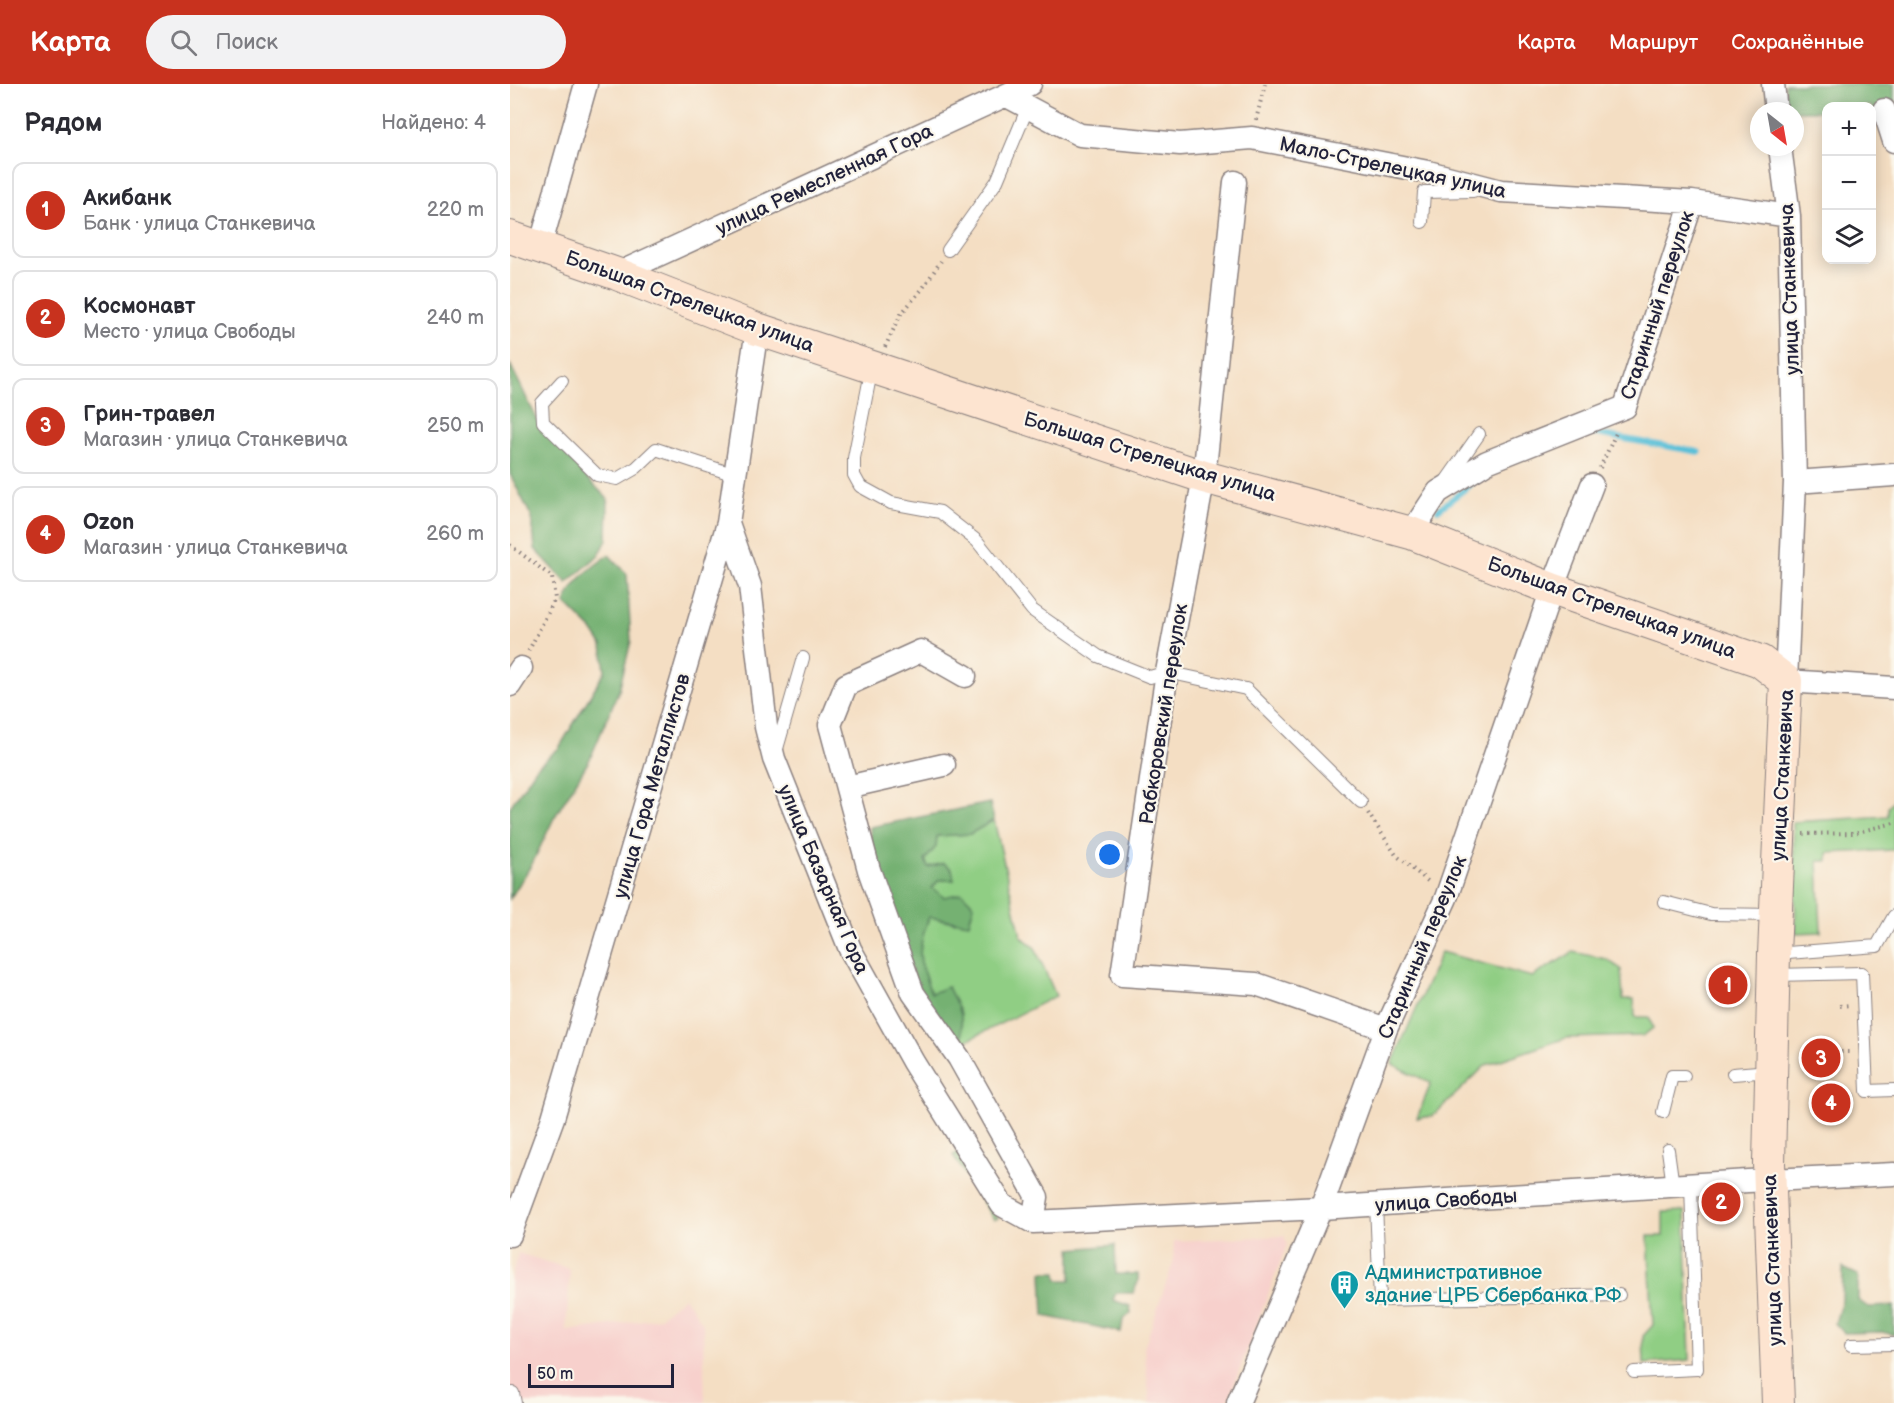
<!DOCTYPE html>
<html lang="ru">
<head>
<meta charset="utf-8">
<style>
	:root { --surface:#fff; --page:#f2f2f3; --text:#2b2b33; --muted:#7c7c81; --line:#e1e1e2; --accent:#c8321e }
	body { margin:0; font-family:"Balsamiq Sans",sans-serif; background:var(--page); color:var(--text) }
	.controls { position:absolute; right:18px; top:18px; display:grid; overflow:hidden; border-radius:12px; box-shadow:0 3px 15px #0003 }
	.controls button { width:54px; height:54px; display:grid; place-items:center; padding:0; border:0; border-bottom:2px solid var(--line); background:var(--surface); color:var(--text); font:30px sans-serif }
	.compass { position:absolute; left:1240px; top:18px; width:54px; height:54px; border-radius:50%; background:var(--surface); box-shadow:0 3px 15px #0003; rotate:149deg }
	.scale { position:absolute; left:18px; bottom:15px; width:146px; box-sizing:border-box; padding-left:6px; border:3px solid #22223b; border-top:0; font-size:16px; line-height:21px; white-space:nowrap; color:#22223b; -webkit-text-stroke:4px #fbf7ec; paint-order:stroke }
	.you { position:absolute; left:600px; top:771px; width:21px; height:21px; margin:-15px; border:4px solid #fff; border-radius:50%; background:#1a73e8; box-shadow:0 0 0 9px #1a73e833 }
	.badge { display:grid; place-items:center; width:39px; height:39px; border-radius:50%; background:var(--accent); color:#fff; font-size:20px; font-weight:700 }
	.pin { position:absolute; translate:-50% -50%; border:3px solid #fff; box-shadow:0 2px 6px #0006 }
	.list { margin:0; padding:0; list-style:none }
	h2 { display:flex; justify-content:space-between; align-items:center; height:78px; margin:0; padding:0 24px; font-size:26px }
	h2 small { font-size:20px; font-weight:400; color:var(--muted) }
	.list li { display:grid; grid-template-columns:39px 1fr auto; gap:18px; align-items:center; box-sizing:border-box; height:96px; margin:0 12px 12px; padding:0 12px; border:2px solid var(--line); border-radius:12px }
	.list b { display:block; font-size:22px; white-space:nowrap }
	.list p { margin:0; font-size:20px; white-space:nowrap; color:var(--muted) }
	.list em { font-size:20px; font-style:normal; color:var(--muted) }
	.icon { flex:none; width:33px; height:33px; fill:none; stroke:currentColor; stroke-width:2; stroke-linecap:round; stroke-linejoin:round }
	.map { position:relative; flex:none; width:1384px; height:1319px; overflow:hidden }
	header { display:flex; align-items:center; gap:36px; box-sizing:border-box; height:84px; padding:0 30px; background:var(--accent); color:#fff }
	header strong { font-size:28px }
	nav { display:flex; gap:33px; margin-inline-start:auto; font-size:21px }
	.search { width:420px; height:54px; background:var(--page); display:flex; align-items:center; gap:15px; box-sizing:border-box; padding:0 21px; border-radius:33px; color:var(--muted); font-size:22px }
	main { display:flex }
	aside { flex:1; background:var(--surface) }
	.map>svg:first-child { display:block }
</style>
</head>
<body>
<header>
<strong>Карта</strong>
<div class="search"><svg class="icon" aria-label="search" viewBox="0 0 24 24"><circle cx="10" cy="10" r="6"/><path d="M15 15l6 6"/></svg>Поиск</div>
<nav><a>Карта</a><a>Маршрут</a><a>Сохранённые</a></nav>
</header>
<main>
<aside>
<h2>Рядом<small>Найдено: 4</small></h2>
<ul class="list">
<li><span class="badge">1</span><div><b>Акибанк</b><p>Банк · улица Станкевича</p></div><em>220 m</em></li>
<li><span class="badge">2</span><div><b>Космонавт</b><p>Место · улица Свободы</p></div><em>240 m</em></li>
<li><span class="badge">3</span><div><b>Грин-травел</b><p>Магазин · улица Станкевича</p></div><em>250 m</em></li>
<li><span class="badge">4</span><div><b>Ozon</b><p>Магазин · улица Станкевича</p></div><em>260 m</em></li>
</ul>
</aside>
<div class="map">
<svg width="1384" height="1319" viewBox="0 0 1384 1319">
	<rect width="100%" height="100%" fill="#fbf7ec"/>
	<filter id="ink" filterUnits="userSpaceOnUse"><feTurbulence type="fractalNoise" baseFrequency=".0167" numOctaves="2"/><feDisplacementMap in="SourceGraphic" scale="12" xChannelSelector="R" yChannelSelector="G"/><feConvolveMatrix kernelMatrix="1 2 1 2 8 2 1 2 1" color-interpolation-filters="sRGB"/></filter>
	<filter id="wash" filterUnits="userSpaceOnUse"><feTurbulence type="fractalNoise" baseFrequency=".008" numOctaves="4" result="noise"/><feDisplacementMap in="SourceGraphic" scale="24" xChannelSelector="R" yChannelSelector="G"/><feGaussianBlur stdDeviation="1.35" result="paint"/><feColorMatrix in="noise" values="0 0 0 0 0 0 0 0 0 0 0 0 0 0 0 0 0 1.4 0 .05"/><feComposite in="paint" operator="in"/></filter>
	<g filter="url(#wash)">
		<rect width="100%" height="100%" fill="#f4dec3"/>
		<path fill="#f7d0cc" d="M774,1152L777,1160L717,1319H640L634,1264L663,1179L664,1157Z
			M8,1169L60,1185L56,1247L149,1234L174,1213L193,1239L195,1319H0V1198Z"/>
		<path fill="#90ce84" stroke="#597860" stroke-width="1.5" d="M1384,715V766L1318,769V777H1308L1311,848L1286,849L1283,738L1378,732V723Z
			M484,736L511,852L525,864L546,912L452,959L451,930L438,904L421,910L409,876L411,856L419,833L445,838L434,813L422,804L429,796H444L434,779L418,783L415,776L425,763L427,752L460,750Z
			M931,868L1022,893L1063,868L1096,875L1111,885L1113,915H1124L1125,933H1139L1143,944L1133,952L1056,954L976,981L923,1032L907,1034L921,999L882,980Z
			M447,1069L488,1134L484,1136L443,1071Z
			M1175,1127L1180,1276L1134,1280L1133,1252L1143,1241L1138,1152H1153V1128Z"/>
		<path fill="#74b172" stroke="#4b6a56" stroke-width="1.5" d="M1275,0H1384V25L1362,27V22H1316V27H1276Z
			M0,280L27,335L72,389L98,415L97,456L89,471L57,499L25,465L22,434L0,390Z
			M99,471L117,490L121,557L109,606L80,675L44,734L22,780L0,815V723L27,683L49,664L95,587L92,561L83,547L55,519C63,497 80,484 99,471Z
			M480,719L484,736L460,750L427,752L426,763L415,776L418,783L434,779L442,785L444,796H429L422,804L434,813L452,809L464,821L459,839L419,833C406,870 408,874 421,909L438,903L451,930L452,959L409,908L362,771L360,743Z
			M605,1161L606,1190H628V1198L623,1209H606L603,1216L620,1222L621,1229L613,1236L611,1248L534,1232L532,1188H547L548,1196H561V1165Z
			M1333,1184L1348,1191V1216L1358,1223L1384,1222V1251L1372,1248L1334,1249L1325,1239L1332,1216Z"/>
		<g fill="none" stroke-linecap="round" stroke-linejoin="round">
			<path stroke="#5ac0d8" stroke-width="6" d="M1075,348L1189,368
				M928,426L960,401"/>
		</g>
	</g>
	<g filter="url(#ink)">
		<g fill="none" stroke-linecap="round" stroke-linejoin="round">
			<defs>
				<path id="lane" d="M912,138L914,108L963,107
					M438,166L487,97L518,23
					M362,283L344,374V391L350,402L381,419L430,428L467,457L522,526L588,572L640,593L657,588L736,605L851,718
					M52,297L32,319L33,338L87,391L107,395L126,384L146,365L225,391
					M936,397L969,350
					M266,668L293,574
					M1154,818L1201,830L1264,831
					M1265,870L1367,862L1384,832
					M1265,891L1352,889L1357,1007L1384,1006
					M1223,990L1260,987
					M1153,1028L1162,992H1174
					M1158,1066L1163,1102
					M866,1120L870,1216L1109,1211
					M1341,1261L1384,1260
					M1124,1288L1187,1285L1181,1101
					M3,1309L5,1319"/>
				<path id="street" d="M1263,0L1266,27
					M497,12L570,51L670,60L742,54L918,88L991,107L1182,118L1279,132
					M1374,26L1384,57
					M1270,63L1279,132L1285,398L1276,597L1384,604
					M725,98L694,393L657,588L612,891L746,900L876,945
					M30,163L76,0
					M107,190L520,0
					M1285,398L1384,391
					M218,439L240,502L256,643L264,675L340,865L403,978L492,1121L523,1138L811,1124L1238,1097L1384,1090
					M901,449L928,408L977,378L1115,323L1182,118
					M455,592L411,567L336,601L320,641L359,786L403,909L449,974L527,1113L523,1138
					M0,601L11,584
					M337,703L434,681
					M0,1151L43,1034L218,439L247,245
					M728,1319L811,1124L876,945L936,814L1042,505L1082,401"/>
				<path id="secondary" d="M0,153L107,190L247,245L694,393L901,449L1042,505L1250,577L1276,597L1264,870L1259,1079L1268,1319"/>
			</defs>
			<use href="#lane" stroke="#8b807f" stroke-width="14"/>
			<use href="#street" stroke="#8b807f" stroke-width="25"/>
			<use href="#secondary" stroke="#8b807f" stroke-width="34"/>
			<path stroke="#8b807f" stroke-width="4" stroke-dasharray="1.5 4.5" stroke-linecap="butt" d="M746,36L755,0
				M375,263L391,230L413,204L431,177
				M1090,384L1107,347
				M0,461L42,493L45,515L18,568
				M858,729L886,771L920,799
				M1293,750L1344,749L1384,739
				M1330,922L1341,921
				M1331,968H1342
				M1332,1015L1345,1011"/>
			<use href="#lane" stroke="#fff" stroke-width="12"/>
			<use href="#street" stroke="#fff" stroke-width="22"/>
			<use href="#secondary" stroke="#fde4d0" stroke-width="32"/>
		</g>
	</g>
	<defs>
		<symbol id="building-pin" viewBox="-11 -11 22 30"><path d="M0 17L-7.5 6A9.5 9.5 0 1 1 7.5 6Z" fill="#0f9aa8" stroke="#fbf7ec"/><path d="M-4-6H4V6H1V3H-1V6H-4ZM-2.5-4.3h1.7v1.8h-1.7ZM.8-4.3h1.7v1.8H.8ZM-2.5-1h1.7V.8h-1.7ZM.8-1h1.7V.8H.8Z" fill="#fff"/></symbol>
	</defs>
	<g fill-rule="evenodd">
		<use href="#building-pin" x="818" y="1184" width="33" height="45"/>
	</g>
	<g text-anchor="middle" stroke-width="4.5" stroke-linejoin="round" paint-order="stroke">
		<g font-size="20" fill="#22223b" stroke="#fbf7ec">
			<text transform="translate(883 83) rotate(12)" y="7">Мало-Стрелецкая улица</text>
			<text transform="translate(314 95) rotate(-25)" y="7">улица Ремесленная Гора</text>
			<text transform="translate(1279 205) rotate(-92)" y="7">улица Станкевича</text>
			<text transform="translate(180 217) rotate(20)" y="7">Большая Стрелецкая улица</text>
			<text transform="translate(1147 221) rotate(-72)" y="7">Старинный переулок</text>
			<text transform="translate(640 372) rotate(17)" y="7">Большая Стрелецкая улица</text>
			<text transform="translate(1102 523) rotate(20)" y="7">Большая Стрелецкая улица</text>
			<text transform="translate(653 630) rotate(-81)" y="7">Рабкоровский переулок</text>
			<text transform="translate(1272 691) rotate(-87)" y="7">улица Станкевича</text>
			<text transform="translate(141 702) rotate(-74)" y="7">улица Гора Металлистов</text>
			<text transform="translate(314 795) rotate(67)" y="7">улица Базарная Гора</text>
			<text transform="translate(912 863) rotate(-67)" y="7">Старинный переулок</text>
			<text transform="translate(936 1116) rotate(-4)" y="7">улица Свободы</text>
			<text transform="translate(1262 1176) rotate(-92)" y="7">улица Станкевича</text>
		</g>
		<g font-size="20" fill="#0d838f" stroke="#fbf7ec" text-anchor="start">
			<text x="855" y="1195">Административное<tspan x="855" dy="23">здание ЦРБ Сбербанка РФ</tspan></text>
		</g>
	</g>
</svg>
<div class="controls">
<button>+</button>
<button>−</button>
<button><svg class="icon" aria-label="layers" viewBox="0 0 24 24"><path d="M12 4l9 5-9 5-9-5zM3 14l9 5 9-5"/></svg></button>
</div>
<svg class="compass" viewBox="-18 -18 36 36"><path d="M0-13l5 13h-10z" fill="#e53935"/><path d="M0 13l5-13h-10z" fill="#7c7c81"/></svg>
<div class="scale">50 m</div>
<div class="you"></div>
<div class="pin badge" style="left:1218px;top:901px">1</div>
<div class="pin badge" style="left:1211px;top:1118px">2</div>
<div class="pin badge" style="left:1311px;top:974px">3</div>
<div class="pin badge" style="left:1321px;top:1019px">4</div>
</div>
</main>
</body>
</html>
